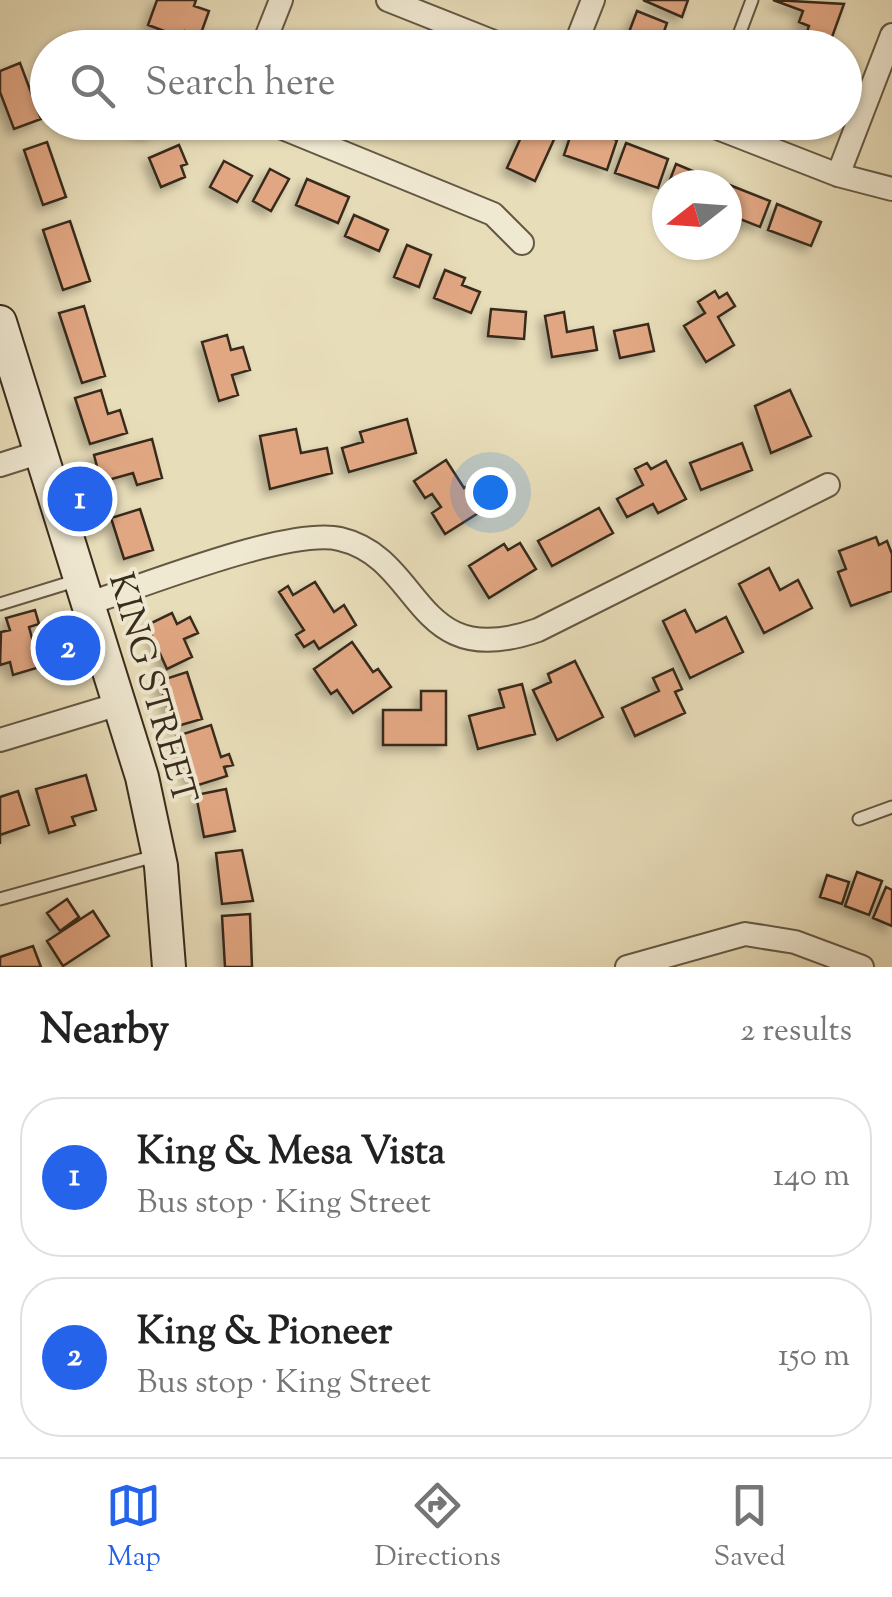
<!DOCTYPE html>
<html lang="en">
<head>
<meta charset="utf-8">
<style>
	:root { --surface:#fff; --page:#f2f2f2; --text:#222; --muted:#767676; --line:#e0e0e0; --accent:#2563eb }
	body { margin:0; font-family:"Sorts Mill Goudy",serif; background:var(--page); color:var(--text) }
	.compass { position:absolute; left:652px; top:170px; width:90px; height:90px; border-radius:50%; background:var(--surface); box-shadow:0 2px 8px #0004; rotate:253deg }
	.you { position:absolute; left:490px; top:492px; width:35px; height:35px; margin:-25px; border:8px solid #fff; border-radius:50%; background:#1a73e8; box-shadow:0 0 0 15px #1a73e833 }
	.badge { display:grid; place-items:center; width:65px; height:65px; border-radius:50%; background:var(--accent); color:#fff; font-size:32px; font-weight:700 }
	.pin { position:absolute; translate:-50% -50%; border:5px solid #fff; box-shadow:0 2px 10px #0006 }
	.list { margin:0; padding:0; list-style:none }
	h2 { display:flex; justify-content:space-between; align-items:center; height:130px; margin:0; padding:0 40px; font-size:42px }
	h2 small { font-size:32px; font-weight:400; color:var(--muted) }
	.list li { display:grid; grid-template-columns:65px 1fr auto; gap:30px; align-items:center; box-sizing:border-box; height:160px; margin:0 20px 20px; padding:0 20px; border:2px solid var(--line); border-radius:40px }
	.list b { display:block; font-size:38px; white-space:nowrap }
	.list p { margin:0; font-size:32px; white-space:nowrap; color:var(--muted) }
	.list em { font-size:32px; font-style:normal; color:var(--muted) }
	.icon { flex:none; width:55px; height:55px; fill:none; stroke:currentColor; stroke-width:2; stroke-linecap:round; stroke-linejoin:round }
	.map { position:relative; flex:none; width:892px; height:967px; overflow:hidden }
	.search { position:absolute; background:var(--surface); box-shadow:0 2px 8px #0004; left:30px; right:30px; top:30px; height:110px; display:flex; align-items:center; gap:25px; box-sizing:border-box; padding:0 35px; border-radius:55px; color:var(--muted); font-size:38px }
	.sheet { height:490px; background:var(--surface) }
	nav { display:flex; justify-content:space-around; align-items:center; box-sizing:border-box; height:140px; border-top:2px solid var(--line); background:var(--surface); font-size:28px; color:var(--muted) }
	nav a { display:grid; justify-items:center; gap:5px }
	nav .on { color:var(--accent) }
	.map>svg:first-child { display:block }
</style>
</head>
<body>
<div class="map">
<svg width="892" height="967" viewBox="0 0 892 967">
	<defs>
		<filter id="shadow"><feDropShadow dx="-5.5" dy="5.5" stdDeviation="5" flood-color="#0004"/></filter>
	</defs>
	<rect width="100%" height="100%" fill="#e8ddb9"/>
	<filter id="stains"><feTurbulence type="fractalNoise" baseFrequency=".002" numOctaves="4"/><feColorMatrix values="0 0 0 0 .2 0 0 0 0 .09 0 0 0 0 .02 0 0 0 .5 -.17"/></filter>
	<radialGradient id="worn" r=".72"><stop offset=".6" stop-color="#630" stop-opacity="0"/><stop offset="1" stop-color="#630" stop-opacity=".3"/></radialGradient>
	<path fill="#e1a682" stroke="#382c1c" stroke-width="2.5" filter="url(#shadow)" d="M157,0H196L194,6L209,11L200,36L185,31L183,38L148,25Z
		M643,0H688L682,17Z
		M773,0L844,4L828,48H780L784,36L803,43L809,26L799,22L803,11Z
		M637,11L667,23L661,40L682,48H623Z
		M20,63L41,119L14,129L0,92V71Z
		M128,122H155L151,134L127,128Z
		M528,122H562L535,181L507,168Z
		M574,125L617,140L607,170L564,155Z
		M47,142L66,197L43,205L24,150Z
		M626,143L668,159L658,188L615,173Z
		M179,145L187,164L181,166L185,177L161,187L149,158Z
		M224,161L252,176L237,202L210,187Z
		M676,164L719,182L718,185H668Z
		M270,169L289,179L271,211L253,201Z
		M307,179L349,197L338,223L296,205Z
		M727,184L770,201L760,227L727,214Z
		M777,204L821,222L811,246L768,230Z
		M354,215L388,230L379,251L345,236Z
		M70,221L90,281L63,290L43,230Z
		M407,245L431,255L419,287L394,277Z
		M445,270L465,278L462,285L480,292L471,313L434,298Z
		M715,291L719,298L727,293L735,306L718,317L734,345L706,362L684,326L705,313L698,302Z
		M84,306L105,376L82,383L59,313Z
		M491,309L526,312L524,339L488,336Z
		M564,312L567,332L593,327L597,350L552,357L545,316Z
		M648,324L654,351L620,358L614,331Z
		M227,335L231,350L243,347L250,370L232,375L238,395L219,401L202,342Z
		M101,390L108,414L120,410L127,433L90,444L75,398Z
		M790,390L811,436L771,453L755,406Z
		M407,419L416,453L349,472L342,448L363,442L360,432Z
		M296,429L301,453L327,448L332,473L270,489L260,436Z
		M152,439L162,478L137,485L133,473L101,482L94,455Z
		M742,443L752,470L701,490L690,463Z
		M446,460L464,488L477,480L484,491L475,497L483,510L445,534L432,513L441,507L432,494L425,498L414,481Z
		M666,461L686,499L658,513L653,504L627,517L617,499L643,485L635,469L647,463L651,469Z
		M599,508L613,533L552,566L538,541Z
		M140,509L153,550L124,559L111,518Z
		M876,537L879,545L887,541L892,554V591L851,606L838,572L846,569L839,551Z
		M520,543L536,569L489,598L469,566L504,544L508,550Z
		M769,568L780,590L798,580L812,608L764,633L739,584Z
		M315,582L334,612L344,605L356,625L319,649L314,641L304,647L296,635L304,630L279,592L288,586L293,595Z
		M35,610L39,624L29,627L40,667L13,675L10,662L0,665L1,632L10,630L6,618Z
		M685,610L696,632L726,617L743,652L690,678L663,621Z
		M172,613L177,624L190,617L198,633L184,639L192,657L167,669L147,625Z
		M352,642L373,672L378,669L391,687L353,713L337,690L331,694L314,669Z
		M575,661L603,717L557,740L533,690L551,682L548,674Z
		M673,669L682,689L675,692L685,713L635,736L622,708L659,691L653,678Z
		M187,672L202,719L174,727L159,681Z
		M522,684L535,734L478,749L469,716L504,707L499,690Z
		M421,691H446V745H383V710H421Z
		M211,725L221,757L229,754L233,765L224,767L227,776L192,787L177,736Z
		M86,775L96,810L72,817L75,825L49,833L36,789Z
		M226,789L235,831L204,837L196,795Z
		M18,791L29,825L0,835V844V797Z
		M242,850L253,901L222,904L216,853Z
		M857,872L882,881L869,915L845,906Z
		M827,875L849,882L842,904L820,897Z
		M886,887L892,890V926L873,918Z
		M67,899L79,917L60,931L47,913Z
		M93,911L109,936L63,966L47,941Z
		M250,914L252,967H225L222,916Z
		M33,946L41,967H0V957Z"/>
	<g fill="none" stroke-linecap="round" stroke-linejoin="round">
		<defs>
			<path id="lane" d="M734,48L752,0
				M0,604L78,580
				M859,819L892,807
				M0,899L155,856"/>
			<path id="street" d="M388,0L509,48
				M262,48L281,0
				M574,48L593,0
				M268,122L493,214L522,243
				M702,122L838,175L892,189
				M838,175L892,35
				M0,465L41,452
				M89,603C144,586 289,527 340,539C425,559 412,674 538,630L828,485
				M0,740L119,704
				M627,967L745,934L795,942L862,967"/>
			<path id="secondary" d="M0,322L142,777L161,866L169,967"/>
		</defs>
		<use href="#lane" stroke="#645843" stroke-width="15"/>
		<use href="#street" stroke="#645843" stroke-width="26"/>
		<use href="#secondary" stroke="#382c1c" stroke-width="36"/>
		<use href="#lane" stroke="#f0e9d2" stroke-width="11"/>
		<use href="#street" stroke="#f0e9d2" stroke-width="22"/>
		<use href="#secondary" stroke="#f0e9d2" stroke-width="32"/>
	</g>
	<g text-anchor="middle" stroke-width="8" stroke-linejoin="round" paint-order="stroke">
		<g font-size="35" fill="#382c1c" stroke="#f0e9d2">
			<text transform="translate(154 688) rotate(74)" y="12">KING STREET</text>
		</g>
	</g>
	<rect width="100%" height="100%" filter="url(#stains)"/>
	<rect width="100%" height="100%" fill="url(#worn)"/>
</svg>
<svg class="compass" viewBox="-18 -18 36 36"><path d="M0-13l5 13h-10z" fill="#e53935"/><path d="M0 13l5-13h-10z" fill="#767676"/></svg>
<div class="you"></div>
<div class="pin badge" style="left:80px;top:499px">1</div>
<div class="pin badge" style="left:68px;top:648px">2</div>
<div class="search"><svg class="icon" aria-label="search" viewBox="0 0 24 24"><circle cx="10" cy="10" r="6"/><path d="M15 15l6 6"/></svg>Search here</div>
</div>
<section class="sheet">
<h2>Nearby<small>2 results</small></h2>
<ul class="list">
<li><span class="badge">1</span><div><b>King &amp; Mesa Vista</b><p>Bus stop · King Street</p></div><em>140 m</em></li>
<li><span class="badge">2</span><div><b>King &amp; Pioneer</b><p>Bus stop · King Street</p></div><em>150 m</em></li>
</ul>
</section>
<nav>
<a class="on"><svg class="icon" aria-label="map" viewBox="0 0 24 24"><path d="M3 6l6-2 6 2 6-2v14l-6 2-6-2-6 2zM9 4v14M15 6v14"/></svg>Map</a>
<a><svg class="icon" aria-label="directions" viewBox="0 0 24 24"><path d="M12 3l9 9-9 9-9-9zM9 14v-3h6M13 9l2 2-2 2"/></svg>Directions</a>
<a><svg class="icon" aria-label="saved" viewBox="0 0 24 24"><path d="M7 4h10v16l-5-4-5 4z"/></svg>Saved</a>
</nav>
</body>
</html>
